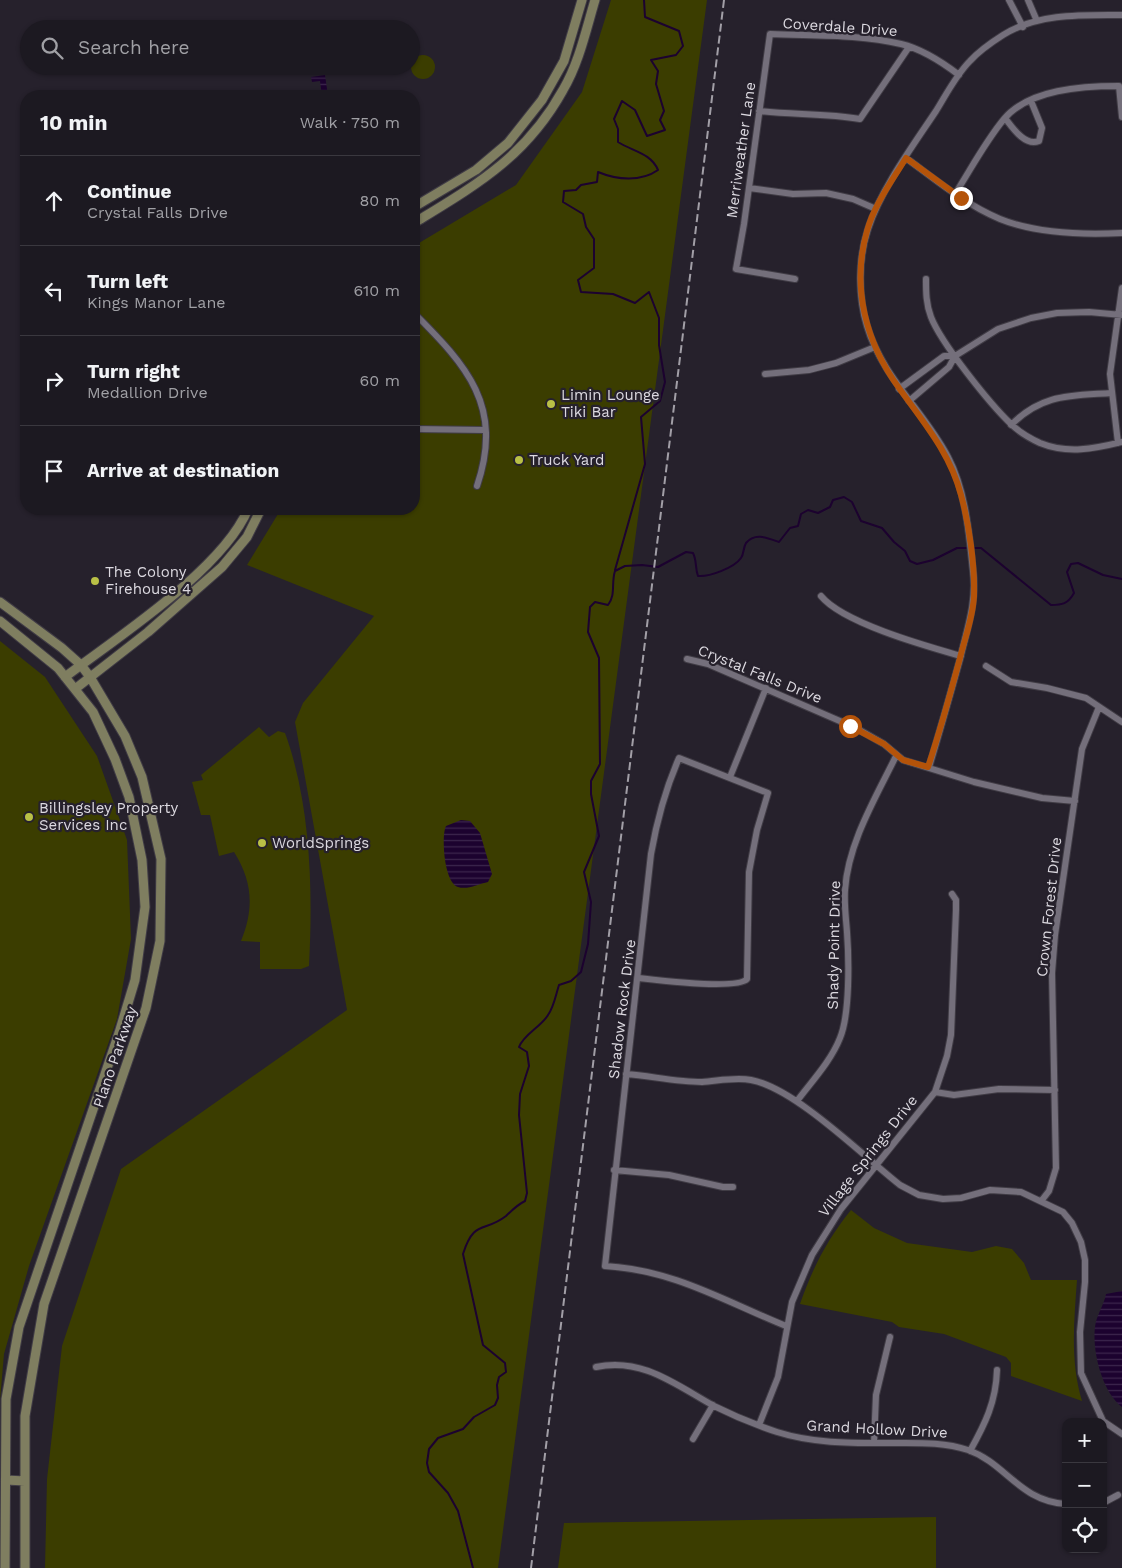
<!DOCTYPE html>
<html lang="en">
<head>
<meta charset="utf-8">
<style>
	:root { --surface:#1c1921; --page:#25222a; --text:#f1f3f6; --muted:#a0a0a5; --line:#3a383f }
	body { margin:0; font-family:"Work Sans",sans-serif; background:var(--page); color:var(--text) }
	.controls { position:absolute; right:15px; bottom:15px; display:grid; overflow:hidden; border-radius:10px; box-shadow:0 1px 4px #0004 }
	.controls button { width:45px; height:45px; display:grid; place-items:center; padding:0; border:0; border-bottom:1px solid var(--line); background:var(--surface); color:var(--text); font:25px sans-serif }
	.stop { position:absolute; width:15px; height:15px; margin:-11px; border:4px solid #b45309; border-radius:50%; background:#fff }
	.stop.end { background:#b45309; border-color:#fff; box-shadow:0 1px 5px #0008 }
	.list { margin:0; padding:0; list-style:none }
	h2 { display:flex; justify-content:space-between; align-items:center; height:65px; margin:0; padding:0 20px; font-size:21px }
	h2 small { font-size:16px; font-weight:400; color:var(--muted) }
	.list li { display:grid; grid-template-columns:32px 1fr auto; gap:15px; align-items:center; box-sizing:border-box; height:90px; padding:0 20px; border-top:1px solid var(--line) }
	.list b { display:block; font-size:19px; white-space:nowrap }
	.list p { margin:0; font-size:16px; white-space:nowrap; color:var(--muted) }
	.list em { font-size:16px; font-style:normal; color:var(--muted) }
	.icon { flex:none; width:28px; height:28px; fill:none; stroke:currentColor; stroke-width:2; stroke-linecap:round; stroke-linejoin:round }
	.map { position:relative; flex:none; width:1122px; height:1568px; overflow:hidden }
	.search { position:absolute; background:var(--surface); box-shadow:0 1px 4px #0004; left:20px; top:20px; width:400px; height:55px; display:flex; align-items:center; gap:12px; box-sizing:border-box; padding:0 18px; border-radius:28px; color:var(--muted); font-size:19px }
	.panel { position:absolute; background:var(--surface); box-shadow:0 1px 4px #0004; left:20px; top:90px; width:400px; height:425px; border-radius:20px }
	.map>svg:first-child { display:block }
</style>
</head>
<body>
<div class="map">
<svg width="1122" height="1568" viewBox="0 0 1122 1568">
	<defs>
		<pattern id="water-rules" width="6" height="5" patternUnits="userSpaceOnUse" patternTransform="scale(1.25)"><rect width="6" height="5" fill="#1c022f"/><path d="M0 2.5h6" fill="none" stroke="#3c264d"/></pattern>
	</defs>
	<rect width="100%" height="100%" fill="#26212c"/>
	<path fill="#3b3d00" d="M611,0H707L498,1568H45L47,1479L62,1346L121,1169L347,1010L295,722L303,703L374,616L247,565L281,509H414V246L516,185L582,92Z
		M411 67a12 12 0 1 1 24 0a12 12 0 1 1-24 0Z
		M0,641L45,677L97,756L127,840L131,939L117,1019L29,1266L4,1354L0,1400Z
		M259,727L269,737L278,731L285,733C311,804 313,892 309,966L301,969H260V942L241,941C254,909 253,882 234,852L219,856L210,815H201L192,782L203,780L201,775Z
		M851,1210L874,1228L907,1243L972,1252L996,1246L1012,1249L1024,1263L1031,1280H1077C1074,1322 1070,1361 1082,1401L1011,1376V1363L1006,1357L944,1334L899,1327L892,1322L800,1304C812,1269 828,1238 851,1210Z
		M936,1517V1568H558L564,1523Z"/>
	<path fill="url(#water-rules)" d="M325,75L328,96H322L320,81L312,82L311,77Z
		M461,820L470,821L480,833L492,874L488,882C479,884 467,890 458,887C444,883 441,836 446,826Z
		M1122,1291V1407C1102,1392 1092,1351 1095,1327C1096,1316 1104,1305 1106,1294Z"/>
	<g fill="none" stroke-linecap="round" stroke-linejoin="round">
		<path stroke="#1c022f" stroke-width="2" d="M615,570L645,464L641,417L660,401L665,382L659,345V318L649,292L635,303L613,294L581,292L578,280L594,268V239L586,227L583,214L563,202L564,191L576,190L581,185L597,182L598,172C617,180 641,182 658,170C651,153 632,151 618,142V129L614,119L622,101L635,110L647,136L665,130L660,120L664,111L656,84L658,71L651,60L676,55L683,46L679,31L645,17L644,0
			M473,1568L458,1511L448,1493L429,1472L427,1463L429,1449L438,1438L463,1429L474,1417L495,1405L498,1398L497,1385L499,1377L506,1372L505,1363L483,1345L463,1254C474,1219 484,1233 506,1216C512,1210 517,1205 525,1201L527,1193L519,1115L520,1094L529,1066L527,1052L519,1047C524,1034 541,1027 548,1015C554,1007 556,994 559,985L571,981L581,972L588,944L591,902L584,872L599,836L591,794V781L600,764L599,658L588,632L590,607L595,602L608,605C616,595 611,583 615,571L625,566L642,565L658,567L686,552L693,553C697,561 695,568 698,576C709,577 734,568 741,558C744,554 743,548 746,543C755,532 768,538 779,542L790,528L798,526L801,514L808,510L818,513L830,507L833,500L844,497L852,502L861,521L882,528L894,542L905,551L910,561L917,564L933,560L957,548H981L1051,605C1062,605 1068,604 1074,593L1067,572L1071,564L1078,563L1103,575L1122,579"/>
		<defs>
			<path id="street" d="M1009,0L1023,27
				M1028,0L1037,21
				M759,111C793,115 826,113 860,119L909,47
				M1005,118C1012,127 1025,147 1039,141L1042,128L1031,101
				M906,158C936,180 966,205 1000,219C1037,234 1082,235 1122,233
				M749,188L793,194L826,193L853,199L876,209
				M955,194C971,169 985,142 1004,119C1029,89 1083,86 1119,86L1122,117
				M795,279L736,269L744,224L770,34C813,36 859,34 901,44C922,49 942,62 959,75
				M926,279C926,292 926,304 931,317C941,343 990,404 1011,424C1019,432 1029,438 1040,443C1067,454 1094,449 1122,442
				M414,313C467,366 504,406 477,486
				M765,374L809,370L836,363L875,347
				M899,389L944,356H955
				M909,401L949,367L955,356L998,329L1031,318L1057,313L1089,312L1122,315
				M1011,425C1042,394 1069,396 1111,393
				M414,429L485,430
				M1118,443L1110,374L1122,288
				M821,596C843,623 926,646 961,656
				M687,659L708,664L856,728L884,744L903,760L974,782L1042,798L1075,801
				M986,666L1011,682L1047,688L1086,698L1122,722
				M929,767C940,731 950,695 960,659C967,629 977,602 973,571C969,534 966,491 948,457C924,411 882,377 867,326C858,297 858,258 868,229C881,189 912,147 936,111C946,95 956,75 970,61C979,51 992,42 1003,35C1038,13 1083,15 1122,15
				M730,777L766,688
				M639,978C656,980 737,990 747,979L749,872L757,830L768,793L679,758C665,790 657,820 651,854L605,1266C674,1270 724,1301 786,1326
				M626,1074C651,1076 677,1082 702,1082C718,1081 735,1077 751,1080C795,1088 863,1156 900,1185L919,1195L943,1199L961,1198L990,1190L1021,1192L1063,1212L1072,1223L1081,1242L1085,1260V1282L1080,1332L1081,1373L1103,1421L1122,1434
				M935,1092L954,1095L999,1089L1055,1090
				M797,1101C812,1081 831,1061 840,1038C850,1014 849,959 847,932C846,918 844,904 845,890C848,843 876,797 896,756
				M614,1170L669,1175L723,1187H733
				M1042,1200L1049,1191L1056,1168L1052,973L1055,935L1082,749L1099,707
				M596,1367C642,1357 676,1385 714,1406C734,1416 756,1425 777,1432C815,1444 854,1443 893,1443C919,1443 944,1442 968,1450C1006,1463 1019,1501 1066,1504
				M759,1425L778,1377L792,1302L812,1255L841,1209L935,1092L947,1056L951,1035L956,910V900L952,894
				M693,1439L713,1405
				M874,1443L876,1395L890,1337
				M970,1451C985,1424 996,1402 997,1370
				M1103,1503L1118,1495"/>
			<path id="secondary" d="M414,207L476,170L508,143L542,100L564,61L582,0
				M414,223C476,185 526,157 563,90C579,63 586,30 595,0
				M0,602L62,648L81,665L90,677L125,736L142,777L161,859L160,941L146,1008L44,1304L25,1416V1568
				M0,621L58,668L93,712L115,759L129,797L142,860L145,907L135,980L119,1033L19,1327L6,1399L5,1568
				M65,677C118,637 223,569 248,509
				M75,689L148,632L222,567L247,537L261,509
				M6,1480L25,1481"/>
		</defs>
		<use href="#street" stroke="#403c45" stroke-width="8"/>
		<use href="#secondary" stroke="#403c45" stroke-width="11"/>
		<use href="#street" stroke="#746f7b" stroke-width="6"/>
		<use href="#secondary" stroke="#7f7e60" stroke-width="9"/>
		<path stroke="#a29fa7" stroke-width="2" stroke-dasharray="8 4" stroke-linecap="butt" d="M531,1568L724,0"/>
	</g>
	<g fill="none" stroke-linecap="round" stroke-linejoin="round">
		<path stroke="#b45309" stroke-width="6" d="M850,726L884,744L903,760L928,767C940,731 950,695 960,658C965,637 973,618 974,596C975,565 969,524 961,495C950,453 924,423 899,388C866,343 851,287 867,231C874,205 892,181 906,158L961,198"/>
	</g>
	<g fill="#b9c046" stroke="#26212c" stroke-width="2">
		<circle cx="551" cy="404" r="5"/>
		<circle cx="519" cy="460" r="5"/>
		<circle cx="95" cy="581" r="5"/>
		<circle cx="29" cy="817" r="5"/>
		<circle cx="262" cy="843" r="5"/>
	</g>
	<g text-anchor="middle" stroke-width="4.5" stroke-linejoin="round" paint-order="stroke">
		<g font-size="15" fill="#dcd9e0" stroke="#26212c">
			<text transform="translate(840 27) rotate(4)" y="5">Coverdale Drive</text>
			<text transform="translate(741 150) rotate(-82)" y="5">Merriweather Lane</text>
			<text transform="translate(760 674) rotate(22)" y="5">Crystal Falls Drive</text>
			<text transform="translate(1049 907) rotate(-84)" y="5">Crown Forest Drive</text>
			<text transform="translate(834 945) rotate(-89)" y="5">Shady Point Drive</text>
			<text transform="translate(622 1009) rotate(-83)" y="5">Shadow Rock Drive</text>
			<text transform="translate(115 1057) rotate(-71)" y="5">Plano Parkway</text>
			<text transform="translate(868 1156) rotate(-52)" y="5">Village Springs Drive</text>
			<text transform="translate(877 1429) rotate(3)" y="5">Grand Hollow Drive</text>
		</g>
		<g font-size="15" fill="#dcd9e0" stroke="#26212c" text-anchor="start">
			<text x="561" y="400">Limin Lounge<tspan x="561" dy="17">Tiki Bar</tspan></text>
			<text x="529" y="465">Truck Yard</text>
			<text x="105" y="577">The Colony<tspan x="105" dy="17">Firehouse 4</tspan></text>
			<text x="39" y="813">Billingsley Property<tspan x="39" dy="17">Services Inc</tspan></text>
			<text x="272" y="848">WorldSprings</text>
		</g>
	</g>
</svg>
<div class="controls">
<button>+</button>
<button>−</button>
<button><svg class="icon" aria-label="locate" viewBox="0 0 24 24"><circle cx="12" cy="12" r="6"/><path d="M12 2v4M12 18v4M2 12h4M18 12h4"/></svg></button>
</div>
<div class="stop" style="left:850px;top:726px"></div>
<div class="stop end" style="left:961px;top:198px"></div>
<div class="search"><svg class="icon" aria-label="search" viewBox="0 0 24 24"><circle cx="10" cy="10" r="6"/><path d="M15 15l6 6"/></svg>Search here</div>
<section class="panel">
<h2>10 min<small>Walk · 750 m</small></h2>
<ul class="list">
<li><svg class="icon" aria-label="ahead" viewBox="0 0 24 24"><path d="M12 20V5M6 11l6-6 6 6"/></svg><div><b>Continue</b><p>Crystal Falls Drive</p></div><em>80 m</em></li>
<li><svg class="icon" aria-label="left" viewBox="0 0 24 24"><path d="M17 20v-9H6M10 6l-5 5 5 5"/></svg><div><b>Turn left</b><p>Kings Manor Lane</p></div><em>610 m</em></li>
<li><svg class="icon" aria-label="right" viewBox="0 0 24 24"><path d="M7 20v-9h11M14 6l5 5-5 5"/></svg><div><b>Turn right</b><p>Medallion Drive</p></div><em>60 m</em></li>
<li><svg class="icon" aria-label="arrive" viewBox="0 0 24 24"><path d="M6 21V4h12l-3 4 3 4H6"/></svg><div><b>Arrive at destination</b></div></li>
</ul>
</section>
</div>
</body>
</html>
